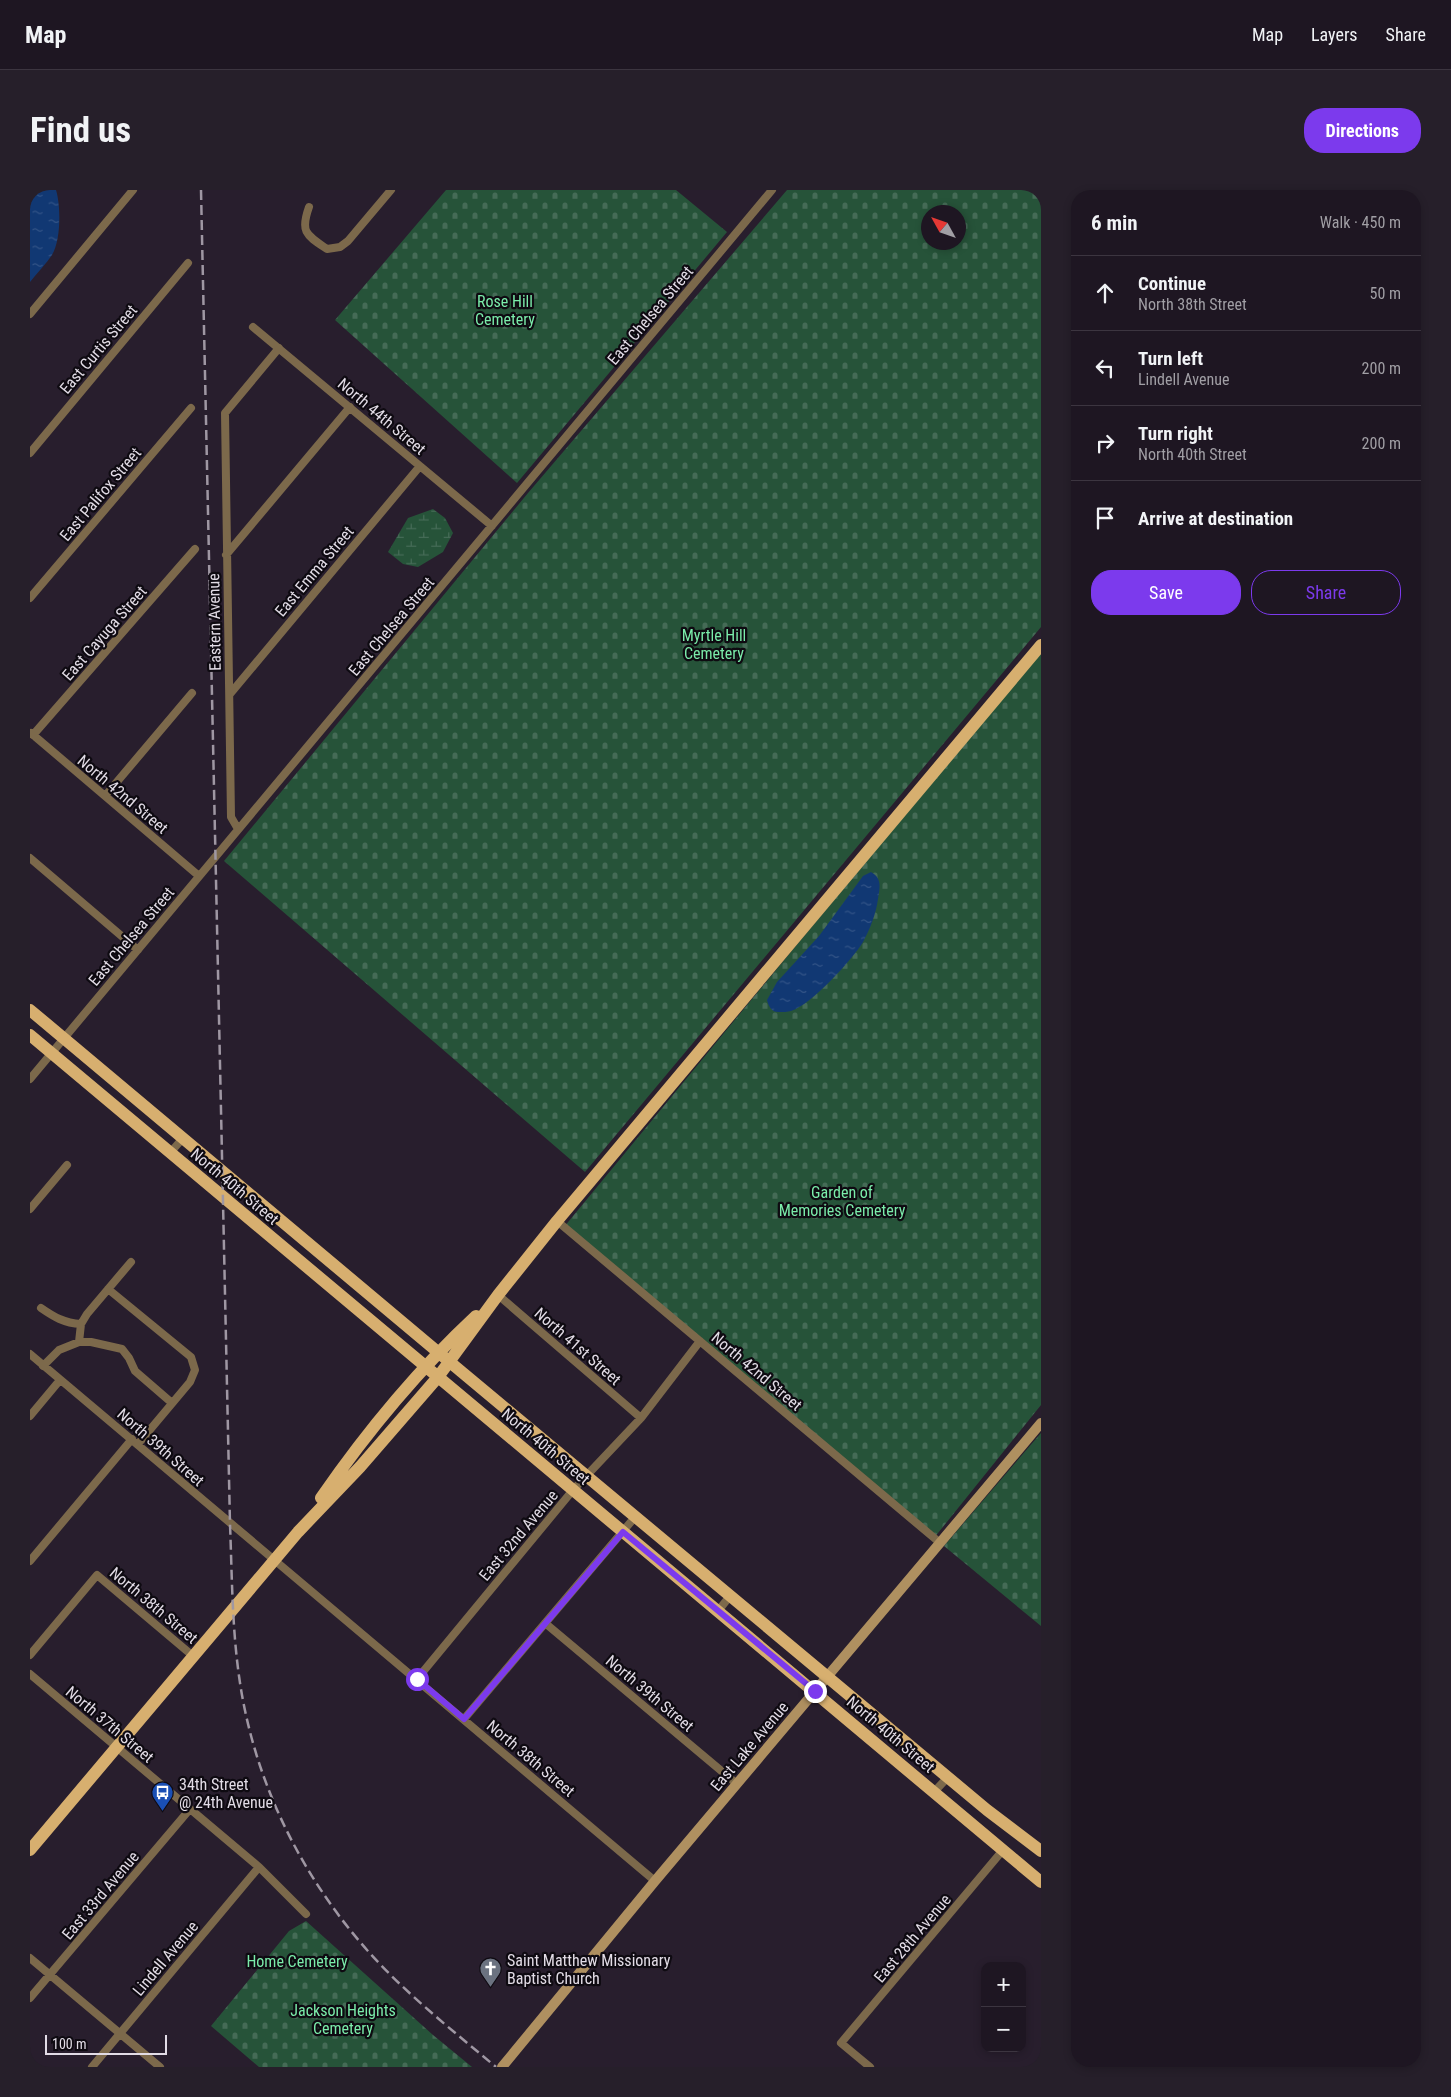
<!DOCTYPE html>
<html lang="en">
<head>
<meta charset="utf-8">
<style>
	:root { --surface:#1e1622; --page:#261f2a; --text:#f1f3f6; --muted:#a19fa5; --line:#3c3540; --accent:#7c3aed }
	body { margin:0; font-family:"Roboto Condensed",sans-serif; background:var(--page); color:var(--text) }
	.controls { position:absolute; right:15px; bottom:15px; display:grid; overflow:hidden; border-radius:10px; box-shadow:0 2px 8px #0003 }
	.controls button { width:45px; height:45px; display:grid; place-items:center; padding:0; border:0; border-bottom:1px solid var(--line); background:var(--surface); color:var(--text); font:25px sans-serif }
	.compass { position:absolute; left:891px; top:15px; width:45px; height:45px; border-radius:50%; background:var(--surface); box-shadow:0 2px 8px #0003; rotate:310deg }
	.scale { position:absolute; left:15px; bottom:12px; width:122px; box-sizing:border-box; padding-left:5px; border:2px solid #e2dce6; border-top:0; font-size:14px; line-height:18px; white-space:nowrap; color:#e2dce6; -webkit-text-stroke:4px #0e0a11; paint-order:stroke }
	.stop { position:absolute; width:15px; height:15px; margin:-11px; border:4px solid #7c3aed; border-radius:50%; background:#fff }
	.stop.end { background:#7c3aed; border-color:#fff; box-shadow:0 1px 5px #0008 }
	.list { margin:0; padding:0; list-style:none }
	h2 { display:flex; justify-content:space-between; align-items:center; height:65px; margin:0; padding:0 20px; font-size:21px }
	h2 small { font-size:16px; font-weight:400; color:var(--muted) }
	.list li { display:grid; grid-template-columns:32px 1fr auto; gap:15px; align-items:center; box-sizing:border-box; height:75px; padding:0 20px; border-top:1px solid var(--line) }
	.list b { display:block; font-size:19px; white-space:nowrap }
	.list p { margin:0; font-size:16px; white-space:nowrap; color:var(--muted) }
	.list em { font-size:16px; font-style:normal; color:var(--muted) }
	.actions { display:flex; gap:10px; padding:15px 20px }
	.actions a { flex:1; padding:11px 0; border:1px solid var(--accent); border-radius:20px; text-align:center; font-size:18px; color:var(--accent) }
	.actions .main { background:var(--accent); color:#fff }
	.icon { flex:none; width:28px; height:28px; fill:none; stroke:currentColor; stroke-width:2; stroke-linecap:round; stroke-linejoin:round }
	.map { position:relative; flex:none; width:1011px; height:1877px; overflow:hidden; border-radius:20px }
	header { display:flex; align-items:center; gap:30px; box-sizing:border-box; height:70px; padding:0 25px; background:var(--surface); border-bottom:1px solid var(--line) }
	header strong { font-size:24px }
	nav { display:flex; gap:28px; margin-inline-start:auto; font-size:18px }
	.intro { display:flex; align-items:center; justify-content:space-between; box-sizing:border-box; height:120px; padding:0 30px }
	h1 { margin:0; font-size:35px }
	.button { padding:12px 22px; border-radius:20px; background:var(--accent); color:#fff; font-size:18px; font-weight:700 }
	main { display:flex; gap:30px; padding:0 30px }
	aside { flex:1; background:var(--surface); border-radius:20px; box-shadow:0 2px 8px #0003 }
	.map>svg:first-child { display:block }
</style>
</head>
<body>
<header>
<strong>Map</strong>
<nav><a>Map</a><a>Layers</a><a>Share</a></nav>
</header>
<div class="intro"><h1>Find us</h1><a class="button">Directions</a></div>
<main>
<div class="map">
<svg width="1011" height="1877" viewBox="0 0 1011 1877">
	<defs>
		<pattern id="wetland-marsh" width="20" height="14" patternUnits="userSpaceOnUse" patternTransform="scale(1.25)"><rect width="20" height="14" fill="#265339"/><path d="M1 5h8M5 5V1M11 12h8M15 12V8" fill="none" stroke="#456b56"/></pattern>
		<pattern id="cemetery-stones" width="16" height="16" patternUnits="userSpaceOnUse" patternTransform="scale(1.25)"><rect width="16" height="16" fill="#265339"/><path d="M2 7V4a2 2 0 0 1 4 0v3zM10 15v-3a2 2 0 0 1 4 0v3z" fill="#456b56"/></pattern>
		<pattern id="water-ripples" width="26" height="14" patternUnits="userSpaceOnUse" patternTransform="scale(1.25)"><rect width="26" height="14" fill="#113873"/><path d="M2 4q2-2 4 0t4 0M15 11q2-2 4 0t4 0" fill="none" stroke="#335487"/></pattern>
	</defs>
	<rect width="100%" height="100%" fill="#281e2d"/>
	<path fill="url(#wetland-marsh)" d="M403,319L415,328L423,343L413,362L388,377L373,374L358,362L378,328Z"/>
	<path fill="url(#cemetery-stones)" fill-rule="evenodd" d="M416,0H646L697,42L487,293L305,130Z
		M757,0H1011V437L555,982L194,671L498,303ZM898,22H928V52H898Z
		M1011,463V1215L904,1348L534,1037L774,746Z
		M1011,1243V1436L914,1356Z
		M276,1731L403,1845L442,1877H229L181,1836L259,1741Z"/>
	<path fill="url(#water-ripples)" d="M6,0H26C31,16 31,50 22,65C16,74 7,83 0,92V3Z
		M841,682C852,688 850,697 848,709C846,724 840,739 833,752C822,770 781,815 761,821C758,822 753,822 750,822C742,823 739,817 737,810L747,792L789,746L833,686Z"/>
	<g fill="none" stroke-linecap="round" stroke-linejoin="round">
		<path stroke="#7c694b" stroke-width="8" d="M279,17C270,42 276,45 297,59L310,57L318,51L361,0
			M0,124L103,0
			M223,137L462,336
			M0,263L158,73
			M196,365L320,217
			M0,408L161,218
			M200,504L390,276
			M1,543L169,686
			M3,545L165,359
			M75,606L162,503
			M208,639L201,627L195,223L249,158
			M0,668L108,760
			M0,889L742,0
			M140,963L153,948
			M0,1019L37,975
			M527,1031L909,1352
			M78,1099L161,1167L165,1180L160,1192L108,1254
			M468,1105L611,1228
			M11,1118C24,1127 34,1133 51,1134
			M49,1152L51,1134L57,1124L101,1072
			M0,1164C208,1340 417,1515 625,1691
			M13,1176L29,1160L49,1152H61L92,1159L99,1168L105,1181L142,1213
			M0,1226L30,1190
			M0,1371L102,1249
			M688,1421L700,1406
			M515,1433L707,1594
			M0,1465L67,1385L163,1466
			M0,1484L229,1677L276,1724
			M387,1489L543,1300L611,1228L670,1151
			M434,1529L605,1327
			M904,1602L918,1587
			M0,1768L130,1877
			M0,1808L160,1619
			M62,1877L229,1677
			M840,1877L811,1853L973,1660"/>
		<path stroke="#af9060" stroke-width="10" d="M472,1877L625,1691L1011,1233"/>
		<path stroke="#d7af6f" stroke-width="12" d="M0,820L409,1163L957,1620L1011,1661
			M0,845L1011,1692
			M291,1308C336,1243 388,1180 446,1126
			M0,1660L268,1342L330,1277L408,1187L468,1105L527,1031L1011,455"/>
		<path stroke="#9f97a3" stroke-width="2.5" stroke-dasharray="10 5" stroke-linecap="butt" d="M171,0L200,1334C202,1385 202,1436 209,1486C223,1588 269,1683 337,1760C375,1803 422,1840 466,1877"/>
	</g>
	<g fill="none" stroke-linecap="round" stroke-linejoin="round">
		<path stroke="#7c3aed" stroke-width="6" d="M387,1489L434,1529L593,1342L785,1501"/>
	</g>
	<defs>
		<symbol id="bus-pin" viewBox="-11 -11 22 30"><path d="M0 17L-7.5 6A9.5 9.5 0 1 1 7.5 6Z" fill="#1a4fb4" stroke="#0e0a11"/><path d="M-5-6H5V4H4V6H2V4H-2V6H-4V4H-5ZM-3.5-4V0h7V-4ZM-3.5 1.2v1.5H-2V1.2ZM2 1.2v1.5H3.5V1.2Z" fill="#fff"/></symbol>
		<symbol id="church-pin" viewBox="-11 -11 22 30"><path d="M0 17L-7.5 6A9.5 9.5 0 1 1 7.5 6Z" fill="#6b7280" stroke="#0e0a11"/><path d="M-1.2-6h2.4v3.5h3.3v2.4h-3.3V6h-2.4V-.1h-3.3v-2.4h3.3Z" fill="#fff"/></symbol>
	</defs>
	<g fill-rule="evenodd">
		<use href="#bus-pin" x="120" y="1590" width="25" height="34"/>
		<use href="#church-pin" x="448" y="1766" width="25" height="34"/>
	</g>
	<g text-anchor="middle" stroke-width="4.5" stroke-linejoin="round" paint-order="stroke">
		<g font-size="16" fill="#7becaa" stroke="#0e0a11">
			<text x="475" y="117">Rose Hill<tspan x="475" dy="18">Cemetery</tspan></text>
			<text x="684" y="451">Myrtle Hill<tspan x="684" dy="18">Cemetery</tspan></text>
			<text x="812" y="1008">Garden of<tspan x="812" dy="18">Memories Cemetery</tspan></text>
			<text x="267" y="1777">Home Cemetery</text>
			<text x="313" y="1826">Jackson Heights<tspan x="313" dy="18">Cemetery</tspan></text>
		</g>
		<g font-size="16" fill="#e2dce6" stroke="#0e0a11">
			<text transform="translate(620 125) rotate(-50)" y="6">East Chelsea Street</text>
			<text transform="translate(68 159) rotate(-50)" y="6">East Curtis Street</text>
			<text transform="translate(352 226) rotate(40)" y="6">North 44th Street</text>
			<text transform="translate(70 304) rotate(-50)" y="6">East Palifox Street</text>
			<text transform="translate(284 381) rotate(-50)" y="6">East Emma Street</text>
			<text transform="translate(184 432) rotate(-91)" y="6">Eastern Avenue</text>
			<text transform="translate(361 436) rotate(-50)" y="6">East Chelsea Street</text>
			<text transform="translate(74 443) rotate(-49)" y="6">East Cayuga Street</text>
			<text transform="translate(93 604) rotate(40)" y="6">North 42nd Street</text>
			<text transform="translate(101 746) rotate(-50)" y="6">East Chelsea Street</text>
			<text transform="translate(205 996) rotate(40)" y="6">North 40th Street</text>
			<text transform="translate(548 1156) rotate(41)" y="6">North 41st Street</text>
			<text transform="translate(727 1181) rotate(40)" y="6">North 42nd Street</text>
			<text transform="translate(516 1256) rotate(40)" y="6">North 40th Street</text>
			<text transform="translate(131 1257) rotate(41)" y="6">North 39th Street</text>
			<text transform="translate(488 1345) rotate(-50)" y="6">East 32nd Avenue</text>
			<text transform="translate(124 1415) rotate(40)" y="6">North 38th Street</text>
			<text transform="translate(620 1503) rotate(40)" y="6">North 39th Street</text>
			<text transform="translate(80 1534) rotate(40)" y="6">North 37th Street</text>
			<text transform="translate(861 1544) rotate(40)" y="6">North 40th Street</text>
			<text transform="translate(719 1556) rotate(-50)" y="6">East Lake Avenue</text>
			<text transform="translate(501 1568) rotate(40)" y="6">North 38th Street</text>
			<text transform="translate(70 1705) rotate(-50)" y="6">East 33rd Avenue</text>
			<text transform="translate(882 1748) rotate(-50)" y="6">East 28th Avenue</text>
			<text transform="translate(135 1768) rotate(-50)" y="6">Lindell Avenue</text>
		</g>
		<g font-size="16" fill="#e2dce6" stroke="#0e0a11" text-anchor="start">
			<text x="149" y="1600">34th Street<tspan x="149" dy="18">@ 24th Avenue</tspan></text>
			<text x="477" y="1776">Saint Matthew Missionary<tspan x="477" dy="18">Baptist Church</tspan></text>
		</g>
	</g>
</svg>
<div class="controls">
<button>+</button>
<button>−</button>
</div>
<svg class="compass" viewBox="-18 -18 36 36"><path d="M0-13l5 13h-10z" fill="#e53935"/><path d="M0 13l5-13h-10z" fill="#a19fa5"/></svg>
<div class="scale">100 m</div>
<div class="stop" style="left:387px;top:1489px"></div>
<div class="stop end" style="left:785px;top:1501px"></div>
</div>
<aside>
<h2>6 min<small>Walk · 450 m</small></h2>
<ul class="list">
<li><svg class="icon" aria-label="ahead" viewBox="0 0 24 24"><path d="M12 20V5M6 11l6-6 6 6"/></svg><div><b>Continue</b><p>North 38th Street</p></div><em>50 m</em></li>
<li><svg class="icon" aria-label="left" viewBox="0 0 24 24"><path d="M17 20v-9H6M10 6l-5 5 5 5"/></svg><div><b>Turn left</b><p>Lindell Avenue</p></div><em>200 m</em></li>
<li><svg class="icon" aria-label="right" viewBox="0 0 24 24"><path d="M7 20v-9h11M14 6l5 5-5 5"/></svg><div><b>Turn right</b><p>North 40th Street</p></div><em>200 m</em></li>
<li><svg class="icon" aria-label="arrive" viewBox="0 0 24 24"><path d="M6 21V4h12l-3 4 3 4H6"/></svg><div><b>Arrive at destination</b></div></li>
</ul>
<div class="actions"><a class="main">Save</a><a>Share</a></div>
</aside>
</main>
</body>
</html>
